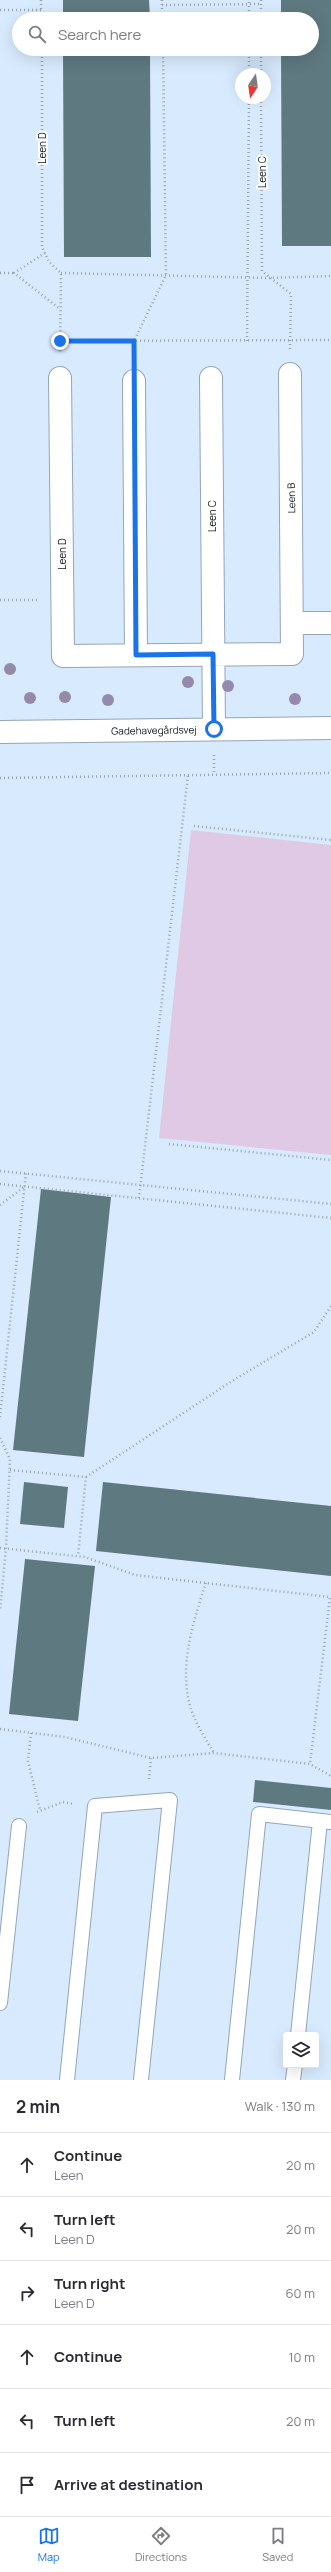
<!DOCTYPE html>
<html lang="en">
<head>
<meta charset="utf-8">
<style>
	:root { --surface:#fff; --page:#f2f2f3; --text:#2b2b33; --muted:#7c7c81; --line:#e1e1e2; --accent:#1a73e8 }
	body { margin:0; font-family:Manrope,sans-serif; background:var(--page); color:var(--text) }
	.controls { position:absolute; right:12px; bottom:12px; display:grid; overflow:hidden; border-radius:4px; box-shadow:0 4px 16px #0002 }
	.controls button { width:36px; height:36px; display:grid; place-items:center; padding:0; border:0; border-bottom:1px solid var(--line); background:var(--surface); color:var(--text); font:20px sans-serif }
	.compass { position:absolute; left:235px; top:68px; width:36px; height:36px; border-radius:50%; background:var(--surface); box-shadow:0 4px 16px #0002; rotate:193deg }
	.stop { position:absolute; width:12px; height:12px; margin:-9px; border:3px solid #1a73e8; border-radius:50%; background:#fff }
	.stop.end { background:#1a73e8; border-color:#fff; box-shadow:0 1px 4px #0008 }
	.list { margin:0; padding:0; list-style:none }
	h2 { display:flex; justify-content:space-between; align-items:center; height:52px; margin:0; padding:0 16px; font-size:17px }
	h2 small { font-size:13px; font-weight:400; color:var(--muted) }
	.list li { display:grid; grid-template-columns:26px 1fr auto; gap:12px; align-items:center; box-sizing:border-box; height:64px; padding:0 16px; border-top:1px solid var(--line) }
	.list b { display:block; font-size:15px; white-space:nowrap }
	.list p { margin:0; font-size:13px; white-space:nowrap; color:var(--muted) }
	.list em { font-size:13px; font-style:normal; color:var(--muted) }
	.icon { flex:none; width:22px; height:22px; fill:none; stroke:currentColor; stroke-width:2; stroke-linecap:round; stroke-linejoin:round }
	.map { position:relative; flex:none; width:331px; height:2080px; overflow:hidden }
	.search { position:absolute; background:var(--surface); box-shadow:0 4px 16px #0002; left:12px; right:12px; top:12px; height:44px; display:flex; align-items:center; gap:10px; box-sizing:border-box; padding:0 14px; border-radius:22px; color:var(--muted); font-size:15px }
	.sheet { height:436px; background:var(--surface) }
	nav { display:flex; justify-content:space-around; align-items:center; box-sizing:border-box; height:56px; border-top:1px solid var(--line); background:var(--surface); font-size:11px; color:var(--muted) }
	nav a { display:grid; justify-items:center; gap:2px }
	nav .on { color:var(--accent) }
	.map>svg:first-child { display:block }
</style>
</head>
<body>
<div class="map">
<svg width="331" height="2080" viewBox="0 0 331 2080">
	<rect width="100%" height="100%" fill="#d8eafd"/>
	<path fill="#dfc9e4" d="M191,830L331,845V1155L159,1138Z"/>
	<path fill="#5e7980" d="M63,0H149L150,19H63Z
		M281,0H331V246H282L281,49H312V19H281Z
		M63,49H150L151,257H64Z
		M41,1189L111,1197L84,1457L13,1450Z
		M24,1482L68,1487L64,1528L20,1524Z
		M103,1482L331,1506V1576L96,1551Z
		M25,1559L95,1566L78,1721L9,1714Z
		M255,1780L331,1788V1810L253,1802Z"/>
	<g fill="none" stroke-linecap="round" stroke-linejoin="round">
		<defs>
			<path id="lane" d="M0,2003L19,1826
				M298,2035L320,1821
				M67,2080L95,1806L170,1800L141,2080
				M232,2080L259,1814L331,1822
				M293,2080L295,2065"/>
			<path id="street" d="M60,378L63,656L292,654L290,374
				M211,378L214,729
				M134,381L136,655
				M292,623H331
				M0,732L331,728"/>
		</defs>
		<use href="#lane" stroke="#94a5b8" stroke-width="16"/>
		<use href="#street" stroke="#94a5b8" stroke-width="24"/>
		<path stroke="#96a4b3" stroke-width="2.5" stroke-dasharray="1 3" stroke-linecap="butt" d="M41,0V19
			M162,0V19
			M261,0V19
			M162,5L261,4
			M0,10H41
			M249,19V0
			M42,49V247L49,262L61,273L60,352
			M261,49V74
			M249,74V49
			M261,98L262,271L291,294L290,349
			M45,253L14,273L60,309
			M0,273H14
			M61,273L269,278L331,276
			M60,341L331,340
			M247,341L249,98
			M134,355V341L166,275L163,49
			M0,600H37
			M214,755V775
			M0,778L331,773
			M194,826L331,840
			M169,1144L331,1160
			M0,1171L331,1204
			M0,1184L331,1218
			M139,1198L188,775
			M0,1205L24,1187
			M0,1417L26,1173
			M0,1438L10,1459L6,1548L0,1611
			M10,1470L86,1477L78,1556
			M86,1477L232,1381L314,1332L331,1306
			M0,1548L85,1557L135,1575L330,1597L310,1764
			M206,1583C194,1619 181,1659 188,1697C191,1717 204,1736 214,1753
			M0,1729L65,1737L151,1758L214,1753L310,1764L331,1776
			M31,1733L28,1761L40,1810
			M149,1779L151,1758
			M37,1812L63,1802L74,1804"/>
		<use href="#lane" stroke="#fff" stroke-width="14"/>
		<use href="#street" stroke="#fff" stroke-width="22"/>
	</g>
	<g fill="#968aac">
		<circle cx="10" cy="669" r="6"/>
		<circle cx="188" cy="682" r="6"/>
		<circle cx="228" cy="686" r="6"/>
		<circle cx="65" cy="697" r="6"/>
		<circle cx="30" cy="698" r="6"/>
		<circle cx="295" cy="699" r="6"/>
		<circle cx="108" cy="700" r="6"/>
	</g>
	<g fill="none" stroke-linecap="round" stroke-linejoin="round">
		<path stroke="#1a73e8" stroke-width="5" d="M60,341H134L136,655L213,654L214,729"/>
	</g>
	<g text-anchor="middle" stroke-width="4" stroke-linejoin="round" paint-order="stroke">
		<g font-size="10" fill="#10161d" stroke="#fff">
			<text transform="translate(42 148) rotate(-90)" y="4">Leen D</text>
			<text transform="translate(262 172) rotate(-90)" y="4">Leen C</text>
			<text transform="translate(291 498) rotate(-91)" y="4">Leen B</text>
			<text transform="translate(212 516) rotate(-90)" y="4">Leen C</text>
			<text transform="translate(62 554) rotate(-90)" y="4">Leen D</text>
			<text transform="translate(154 730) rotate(-1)" y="4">Gadehavegårdsvej</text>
		</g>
	</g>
</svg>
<div class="controls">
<button><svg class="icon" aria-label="layers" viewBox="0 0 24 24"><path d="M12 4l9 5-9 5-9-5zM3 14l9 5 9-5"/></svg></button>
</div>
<svg class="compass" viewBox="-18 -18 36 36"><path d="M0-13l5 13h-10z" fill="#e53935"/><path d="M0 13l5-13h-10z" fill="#7c7c81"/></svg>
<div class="stop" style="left:214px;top:729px"></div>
<div class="stop end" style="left:60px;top:341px"></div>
<div class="search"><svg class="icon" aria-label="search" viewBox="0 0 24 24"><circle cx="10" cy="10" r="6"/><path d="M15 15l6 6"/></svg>Search here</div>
</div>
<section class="sheet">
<h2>2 min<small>Walk · 130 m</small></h2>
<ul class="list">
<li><svg class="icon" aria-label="ahead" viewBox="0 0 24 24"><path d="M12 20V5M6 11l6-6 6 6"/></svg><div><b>Continue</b><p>Leen</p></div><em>20 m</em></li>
<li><svg class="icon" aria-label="left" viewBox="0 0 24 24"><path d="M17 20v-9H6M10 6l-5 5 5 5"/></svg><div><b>Turn left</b><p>Leen D</p></div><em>20 m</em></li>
<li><svg class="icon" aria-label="right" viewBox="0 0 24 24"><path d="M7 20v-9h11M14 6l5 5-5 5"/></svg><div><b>Turn right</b><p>Leen D</p></div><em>60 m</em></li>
<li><svg class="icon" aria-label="ahead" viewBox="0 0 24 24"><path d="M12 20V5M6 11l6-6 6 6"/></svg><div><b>Continue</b></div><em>10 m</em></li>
<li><svg class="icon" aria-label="left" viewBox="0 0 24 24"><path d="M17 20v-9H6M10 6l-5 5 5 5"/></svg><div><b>Turn left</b></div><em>20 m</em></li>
<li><svg class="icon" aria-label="arrive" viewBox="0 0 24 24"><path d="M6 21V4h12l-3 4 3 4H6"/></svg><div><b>Arrive at destination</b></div></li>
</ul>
</section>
<nav>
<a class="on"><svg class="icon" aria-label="map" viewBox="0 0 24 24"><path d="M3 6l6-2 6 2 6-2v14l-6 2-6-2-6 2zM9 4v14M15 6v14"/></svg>Map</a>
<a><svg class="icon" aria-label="directions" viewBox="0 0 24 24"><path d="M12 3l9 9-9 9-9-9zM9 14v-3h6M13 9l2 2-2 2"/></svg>Directions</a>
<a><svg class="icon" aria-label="saved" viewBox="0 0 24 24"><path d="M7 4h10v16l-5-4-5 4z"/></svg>Saved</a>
</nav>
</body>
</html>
